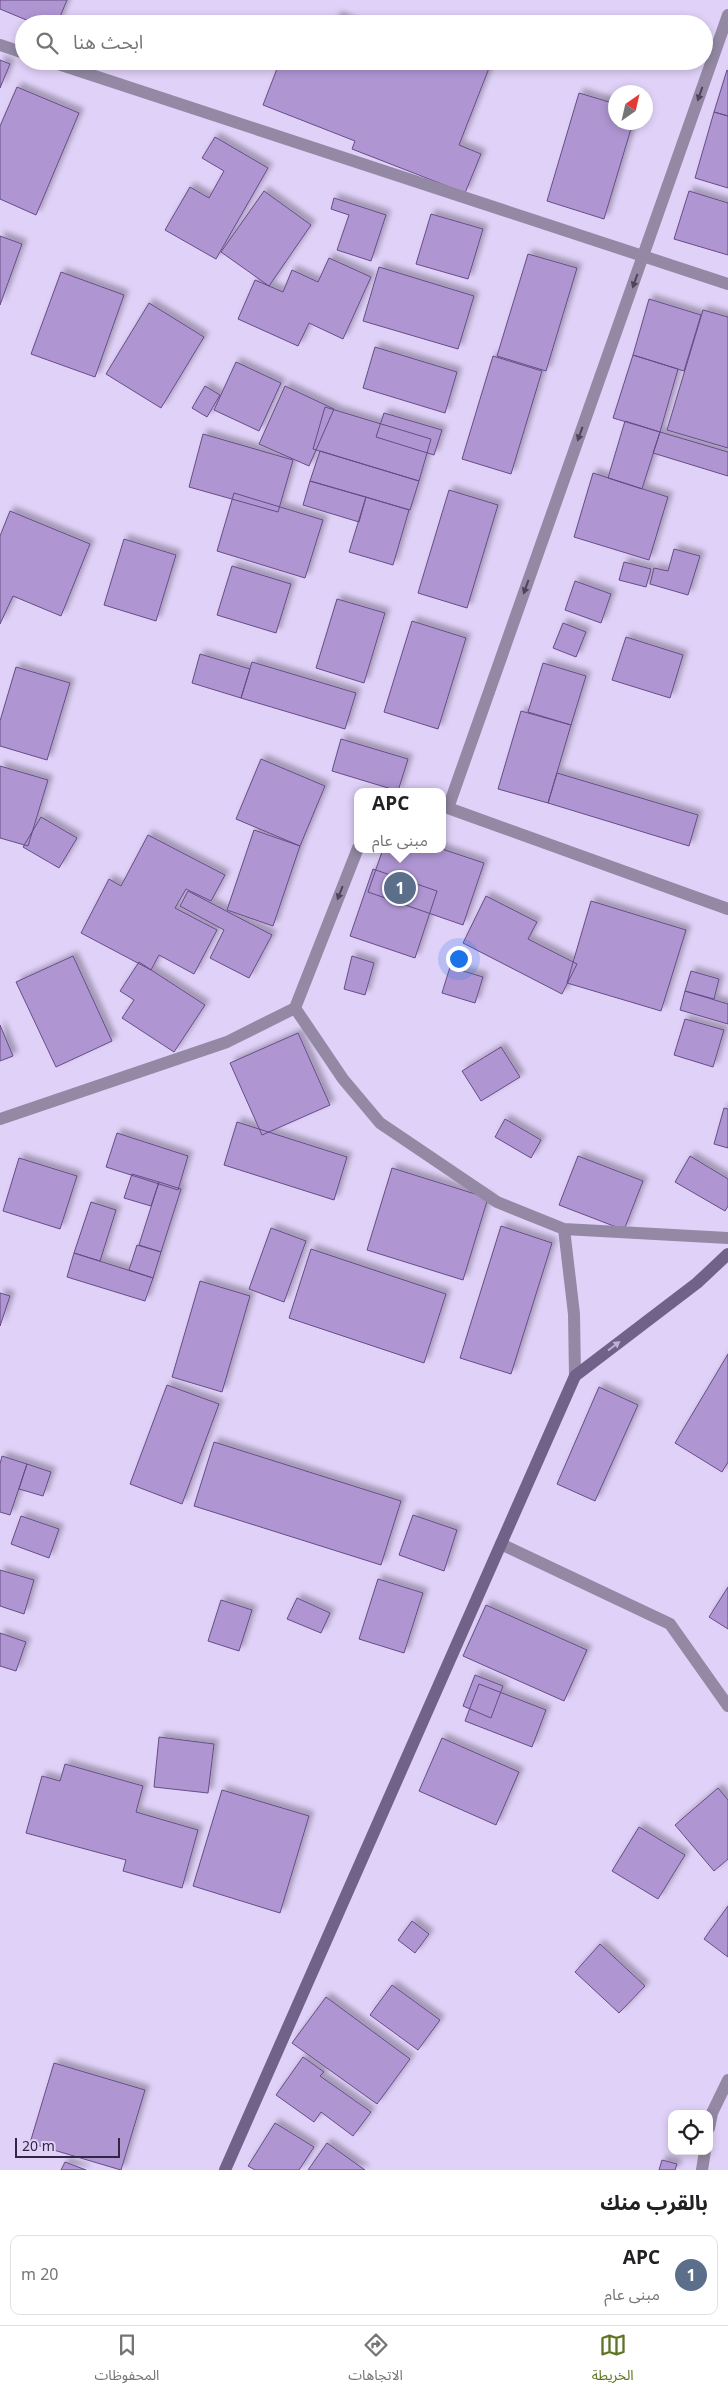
<!DOCTYPE html>
<html lang="ar">
<head>
<meta charset="utf-8">
<style>
	:root { --surface:#fff; --page:#f6f6f6; --text:#202124; --muted:#757577; --line:#e0e0e0; --accent:#5f7424 }
	body { margin:0; font-family:Georgia,"Noto Sans Arabic",serif; background:var(--page); color:var(--text); direction:rtl }
	.controls { position:absolute; right:15px; bottom:15px; display:grid; overflow:hidden; border-radius:10px; box-shadow:0 2px 8px #0003 }
	.controls button { width:45px; height:45px; display:grid; place-items:center; padding:0; border:0; border-bottom:1px solid var(--line); background:var(--surface); color:var(--text); font:25px sans-serif }
	.compass { position:absolute; left:608px; top:85px; width:45px; height:45px; border-radius:50%; background:var(--surface); box-shadow:0 2px 8px #0003; rotate:34deg }
	.scale { position:absolute; left:15px; bottom:12px; width:105px; box-sizing:border-box; padding-left:5px; border:2px solid #322740; border-top:0; font-size:14px; line-height:18px; white-space:nowrap; color:#322740; -webkit-text-stroke:4px #e0d1f8; paint-order:stroke }
	.you { position:absolute; left:458px; top:958px; width:18px; height:18px; margin:-12px; border:4px solid #fff; border-radius:50%; background:#1a73e8; box-shadow:0 0 0 8px #1a73e833 }
	.badge { display:grid; place-items:center; width:32px; height:32px; border-radius:50%; background:var(--accent); color:#fff; font-size:16px; font-weight:700 }
	.pin { position:absolute; translate:-50% -50%; border:2px solid #fff; box-shadow:0 1px 5px #0006 }
	.popup { position:absolute; left:354px; top:788px; width:92px; height:65px; box-sizing:border-box; display:grid; place-content:center; border-radius:10px; background:var(--surface); filter:drop-shadow(0 1px 4px #0005); font-size:16px; white-space:nowrap; color:var(--muted) }
	.popup b { font-size:19px; color:var(--text) }
	.popup::after { content:''; position:absolute; left:50%; top:100%; margin-left:-10px; border:10px solid transparent; border-top-color:var(--surface) }
	.list { margin:0; padding:0; list-style:none }
	h2 { display:flex; justify-content:space-between; align-items:center; height:65px; margin:0; padding:0 20px; font-size:21px }
	h2 small { font-size:16px; font-weight:400; color:var(--muted) }
	.list li { display:grid; grid-template-columns:32px 1fr auto; gap:15px; align-items:center; box-sizing:border-box; height:80px; margin:0 10px 10px; padding:0 10px; border:1px solid var(--line); border-radius:10px }
	.list b { display:block; font-size:19px; white-space:nowrap }
	.list p { margin:0; font-size:16px; white-space:nowrap; color:var(--muted) }
	.list em { font-size:16px; font-style:normal; color:var(--muted) }
	.icon { flex:none; width:28px; height:28px; fill:none; stroke:currentColor; stroke-width:2; stroke-linecap:round; stroke-linejoin:round }
	.map { position:relative; flex:none; width:728px; height:2170px; overflow:hidden; direction:ltr }
	.search { position:absolute; background:var(--surface); box-shadow:0 2px 8px #0003; left:15px; right:15px; top:15px; height:55px; display:flex; align-items:center; gap:12px; box-sizing:border-box; padding:0 18px; border-radius:28px; color:var(--muted); font-size:19px }
	.sheet { height:155px; background:var(--surface) }
	nav { display:flex; justify-content:space-around; align-items:center; box-sizing:border-box; height:70px; border-top:1px solid var(--line); background:var(--surface); font-size:14px; color:var(--muted) }
	nav a { display:grid; justify-items:center; gap:2px }
	nav .on { color:var(--accent) }
	.map>svg:first-child { display:block }
</style>
</head>
<body>
<div class="map">
<svg width="728" height="2170" viewBox="0 0 728 2170">
	<defs>
		<filter id="shadow"><feDropShadow dx="4.5" dy="-4.5" stdDeviation="2.5" flood-color="#0004"/></filter>
	</defs>
	<rect width="100%" height="100%" fill="#e0d1f8"/>
	<path fill="#af96d3" stroke="#664d86" filter="url(#shadow)" d="M0,0H67L57,24H36L0,9Z
		M337,16L356,24H333Z
		M0,60L10,64L0,88Z
		M280,61H486L491,63L459,145L481,154L465,193L352,149L355,141L263,105Z
		M727,70L728,71V116L714,112Z
		M17,87L79,113L36,215L0,199V126Z
		M579,93L616,104V122H633L604,219L547,201Z
		M714,112L728,116V188L695,178Z
		M215,137L268,168L216,259L165,230L190,187L209,198L224,171L202,158Z
		M264,191L311,225L269,286L221,252Z
		M689,191L728,203V255L674,239Z
		M334,198L386,215L371,261L337,250L349,215L331,209Z
		M431,214L483,229L468,279L416,264Z
		M0,236L22,244L0,305Z
		M528,254L577,268L546,371L497,356Z
		M329,258L371,277L343,339L309,323L298,346L238,319L255,280L283,292L292,270L318,282Z
		M379,267L474,296L458,349L363,321Z
		M61,272L124,295L95,377L31,354Z
		M649,299L701,315L684,371L633,355Z
		M149,303L204,337L161,408L106,374Z
		M703,310L728,317V448L667,430Z
		M375,347L457,372L445,413L363,388Z
		M633,355L678,369L660,432L613,418Z
		M493,356L542,371L511,474L462,459Z
		M236,362L281,383L259,431L214,410Z
		M205,386L220,395L207,417L192,408Z
		M285,386L334,409L309,466L259,444Z
		M325,407L431,439L419,481L313,449Z
		M384,413L442,430L434,455L376,437Z
		M625,421L660,432L642,489L608,478Z
		M660,432L728,452V476L653,453Z
		M203,434L293,460L278,512L189,487Z
		M320,451L419,481L410,510L310,481Z
		M593,473L668,497L649,560L574,537Z
		M310,481L366,497L359,522L303,505Z
		M449,490L498,505L467,608L418,593Z
		M234,493L323,520L305,578L217,551Z
		M366,497L409,510L393,565L349,552Z
		M10,511L90,544L61,616L13,596L0,624V536Z
		M124,539L176,555L156,621L104,605Z
		M674,549L700,556L688,595L650,584L654,568L668,571Z
		M624,562L651,569L646,587L619,580Z
		M232,566L291,584L276,633L217,615Z
		M575,581L611,594L601,623L565,610Z
		M337,599L385,613L364,683L316,668Z
		M412,621L466,638L438,729L384,712Z
		M563,623L586,632L576,657L553,648Z
		M626,637L683,655L670,698L612,680Z
		M200,654L250,669L241,698L192,683Z
		M252,662L356,693L345,729L241,698Z
		M543,663L586,676L571,725L528,712Z
		M16,667L70,683L47,760L0,746V721Z
		M521,711L571,725L548,803L498,789Z
		M341,739L408,759L398,791L332,771Z
		M261,759L325,786L300,846L236,819Z
		M0,766L48,780L28,846L0,838Z
		M557,773L698,815L689,846L548,803Z
		M41,817L77,838L59,868L23,847Z
		M254,830L300,846L273,926L227,910Z
		M148,835L225,875L211,901L186,889L175,908L217,930L194,974L159,955L151,970L81,933L109,879L121,886Z
		M383,849H442L484,863L463,925L368,892Z
		M373,869L437,891L415,958L350,936Z
		M188,891L272,935L249,978L210,958L224,930L180,906Z
		M486,896L537,922L528,939L577,964L562,994L463,943Z
		M591,901L686,930L661,1011L567,983Z
		M73,956L112,1041L56,1067L16,982Z
		M352,956L374,963L365,995L344,989Z
		M139,962L205,1005L174,1052L122,1018L134,1000L120,991Z
		M450,967L483,977L475,1003L442,993Z
		M691,971L719,979L714,999L685,991Z
		M685,991L728,1004V1024L680,1010Z
		M685,1019L724,1030L713,1067L674,1055Z
		M0,1025L13,1056L0,1061Z
		M298,1033L330,1105L262,1135L230,1063Z
		M501,1047L520,1077L481,1101L462,1071Z
		M724,1108L728,1109V1148L714,1144Z
		M505,1119L541,1140L531,1158L495,1137Z
		M237,1122L347,1157L334,1200L224,1165Z
		M117,1133L188,1156L178,1190L106,1167Z
		M578,1156L643,1181L624,1230L559,1205Z
		M690,1156L728,1179V1206L725,1211L675,1182Z
		M19,1158L77,1176L60,1229L3,1211Z
		M392,1168L488,1198L463,1280L367,1250Z
		M132,1174L159,1182L151,1206L124,1198Z
		M159,1182L181,1189L161,1252L139,1245Z
		M91,1202L116,1210L100,1261L74,1253Z
		M501,1226L552,1243L511,1374L460,1358Z
		M271,1228L306,1241L284,1302L249,1289Z
		M137,1245L161,1252L153,1278L129,1270Z
		M311,1249L446,1294L424,1363L289,1318Z
		M74,1253L153,1278L145,1301L67,1277Z
		M200,1281L250,1296L222,1392L172,1377Z
		M0,1293L10,1296L0,1326Z
		M728,1354V1462L722,1472L675,1443Z
		M167,1385L219,1404L182,1504L130,1484Z
		M599,1387L638,1405L595,1501L557,1484Z
		M214,1442L401,1501L381,1565L194,1506Z
		M2,1456L27,1464L10,1515L0,1512V1464Z
		M27,1464L51,1472L43,1496L19,1489Z
		M413,1515L457,1530L444,1571L399,1555Z
		M21,1516L59,1529L49,1558L11,1544Z
		M0,1570L34,1580L24,1614L0,1606Z
		M378,1579L423,1593L404,1653L359,1639Z
		M728,1587V1629L709,1617Z
		M297,1598L330,1613L321,1633L287,1619Z
		M221,1600L252,1610L239,1651L208,1641Z
		M486,1605L587,1650L564,1701L463,1656Z
		M0,1633L26,1642L16,1671L0,1666Z
		M475,1675L503,1686L491,1718L463,1706Z
		M479,1684L546,1710L532,1747L465,1721Z
		M159,1737L214,1744L208,1793L154,1787Z
		M442,1738L519,1772L496,1825L419,1791Z
		M65,1764L143,1786L136,1812L198,1830L182,1888L123,1871L126,1860L26,1833L42,1776L60,1781Z
		M718,1788L728,1800V1859L714,1871L675,1825Z
		M222,1790L309,1816L280,1913L193,1886Z
		M639,1827L685,1855L658,1899L612,1871Z
		M728,1906V1957L704,1939Z
		M412,1921L429,1934L415,1953L398,1940Z
		M600,1944L645,1986L619,2013L575,1972Z
		M392,1985L440,2020L418,2050L370,2015Z
		M326,1997L410,2059L377,2104L292,2043Z
		M303,2057L324,2072L320,2076L371,2112L353,2136L321,2112L314,2122L276,2095Z
		M54,2063L145,2090L121,2170L30,2143Z
		M275,2123L314,2147L299,2170H255L248,2166Z
		M327,2143L365,2170H308Z
		M662,2160L677,2164L675,2170H659Z
		M65,2162L86,2170H61Z"/>
	<g fill="none" stroke-linecap="round" stroke-linejoin="round">
		<path stroke="#9389a4" stroke-width="12" d="M0,45L24,53
			M49,61L728,284
			M442,807L448,808L728,15
			M448,808L728,909
			M295,1008L343,1079L380,1123L497,1202L564,1229L574,1314L575,1376
			M0,1119L227,1042L295,1008L358,848
			M564,1229L728,1238
			M501,1544L670,1624L728,1706
			M709,2128L712,2113L728,2080
			M702,2170L705,2151"/>
		<path stroke="#726289" stroke-width="12" d="M225,2170L575,1376L697,1283L728,1254"/>
	</g>
	<defs><path id="oneway-solid" d="M-6-.8H1V-3.2L6.5 0L1 3.2V.8H-6Z" transform="scale(1.25)"/></defs>
	<g fill="#4f445e">
		<use href="#oneway-solid" transform="translate(700 94) rotate(109)"/>
		<use href="#oneway-solid" transform="translate(635 281) rotate(110)"/>
		<use href="#oneway-solid" transform="translate(580 434) rotate(110)"/>
		<use href="#oneway-solid" transform="translate(526 587) rotate(110)"/>
		<use href="#oneway-solid" transform="translate(340 893) rotate(111)"/>
	</g>
	<use fill="#bfb0d7" href="#oneway-solid" transform="translate(614 1346) rotate(-37)"/>
</svg>
<div class="controls">
<button><svg class="icon" aria-label="locate" viewBox="0 0 24 24"><circle cx="12" cy="12" r="6"/><path d="M12 2v4M12 18v4M2 12h4M18 12h4"/></svg></button>
</div>
<svg class="compass" viewBox="-18 -18 36 36"><path d="M0-13l5 13h-10z" fill="#e53935"/><path d="M0 13l5-13h-10z" fill="#757577"/></svg>
<div class="scale">20 m</div>
<div class="you"></div>
<div class="pin badge" style="left:400px;top:888px;background:#5c6f8a">1</div>
<div class="popup"><b>APC</b>مبنى عام</div>
<div class="search"><svg class="icon" aria-label="search" viewBox="0 0 24 24"><circle cx="10" cy="10" r="6"/><path d="M15 15l6 6"/></svg>ابحث هنا</div>
</div>
<section class="sheet">
<h2>بالقرب منك<small></small></h2>
<ul class="list">
<li><span class="badge" style="background:#5c6f8a">1</span><div><b>APC</b><p>مبنى عام</p></div><em>20 m</em></li>
</ul>
</section>
<nav>
<a class="on"><svg class="icon" aria-label="map" viewBox="0 0 24 24"><path d="M3 6l6-2 6 2 6-2v14l-6 2-6-2-6 2zM9 4v14M15 6v14"/></svg>الخريطة</a>
<a><svg class="icon" aria-label="directions" viewBox="0 0 24 24"><path d="M12 3l9 9-9 9-9-9zM9 14v-3h6M13 9l2 2-2 2"/></svg>الاتجاهات</a>
<a><svg class="icon" aria-label="saved" viewBox="0 0 24 24"><path d="M7 4h10v16l-5-4-5 4z"/></svg>المحفوظات</a>
</nav>
</body>
</html>
